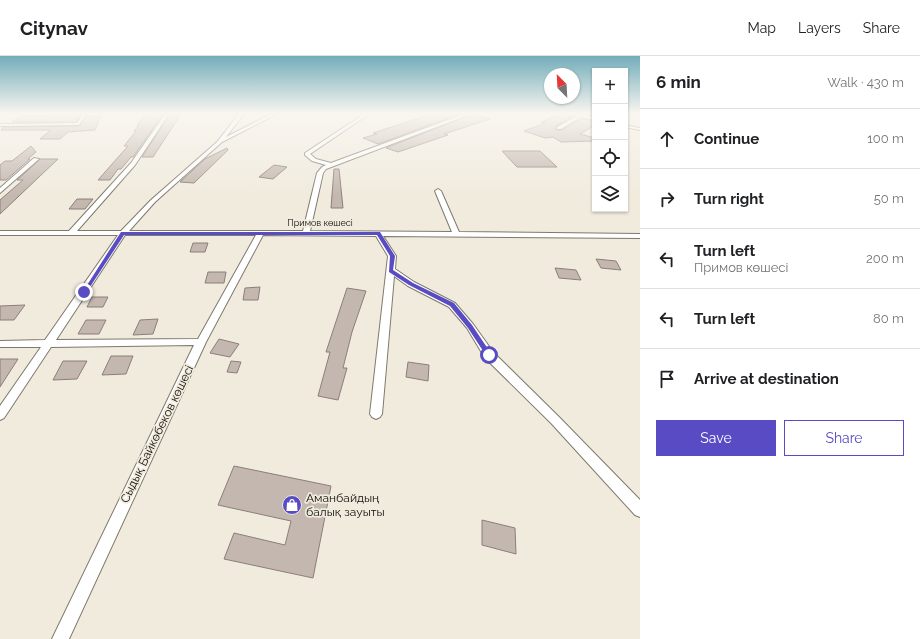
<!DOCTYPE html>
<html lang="en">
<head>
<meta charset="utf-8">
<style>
	:root { --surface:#fff; --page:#f6f6f6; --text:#202124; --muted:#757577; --line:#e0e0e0; --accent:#584bc3 }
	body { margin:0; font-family:Raleway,sans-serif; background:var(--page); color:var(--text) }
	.controls { position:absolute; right:12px; top:12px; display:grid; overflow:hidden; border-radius:0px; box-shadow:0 1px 3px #0004 }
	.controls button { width:36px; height:36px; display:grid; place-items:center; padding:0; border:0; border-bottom:1px solid var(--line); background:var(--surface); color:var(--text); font:20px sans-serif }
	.compass { position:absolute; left:544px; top:12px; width:36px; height:36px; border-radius:50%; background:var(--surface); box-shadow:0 1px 3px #0004; rotate:336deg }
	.stop { position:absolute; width:12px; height:12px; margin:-9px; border:3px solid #584bc3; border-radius:50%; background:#fff }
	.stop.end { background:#584bc3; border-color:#fff; box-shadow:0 1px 4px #0008 }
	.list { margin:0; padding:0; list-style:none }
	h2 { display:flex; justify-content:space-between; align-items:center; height:52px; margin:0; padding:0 16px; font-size:17px }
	h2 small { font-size:13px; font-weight:400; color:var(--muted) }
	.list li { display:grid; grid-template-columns:26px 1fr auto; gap:12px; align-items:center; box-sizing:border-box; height:60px; padding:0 16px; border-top:1px solid var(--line) }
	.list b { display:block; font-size:15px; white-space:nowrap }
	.list p { margin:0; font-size:13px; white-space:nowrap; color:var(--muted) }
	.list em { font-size:13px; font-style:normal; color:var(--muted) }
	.actions { display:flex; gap:8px; padding:12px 16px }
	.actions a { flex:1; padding:9px 0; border:1px solid var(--accent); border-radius:0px; text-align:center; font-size:14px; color:var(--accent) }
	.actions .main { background:var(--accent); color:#fff }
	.icon { flex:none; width:22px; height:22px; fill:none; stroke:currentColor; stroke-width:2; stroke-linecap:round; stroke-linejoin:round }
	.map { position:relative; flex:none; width:640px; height:583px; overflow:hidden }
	header { display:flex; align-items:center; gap:24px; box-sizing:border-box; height:56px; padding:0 20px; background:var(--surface); border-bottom:1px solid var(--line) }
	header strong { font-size:19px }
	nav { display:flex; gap:22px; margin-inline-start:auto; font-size:14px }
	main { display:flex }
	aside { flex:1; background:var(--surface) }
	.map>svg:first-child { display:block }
</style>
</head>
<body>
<header>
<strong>Citynav</strong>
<nav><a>Map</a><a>Layers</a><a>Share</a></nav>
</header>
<main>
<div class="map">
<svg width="640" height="583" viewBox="0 0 640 583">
	<rect width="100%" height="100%" fill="#f1ebde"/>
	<path fill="#c3b7af" stroke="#8b7f78" d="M146,58H163L133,101H131L121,113H118L110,124H98L128,90H124L136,75H134L139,69H137Z
		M170,58H181L153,101H142Z
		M432,58H459L378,88L363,82L377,78L373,77Z
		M472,58L490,63L444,78L448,79L398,96L386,92Z
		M561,58L573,60L556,70V74H562L581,63L595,65V69L580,78L595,82V85L561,86L553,81L545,82L524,75L545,67L541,66Z
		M72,59L80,60L76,66H12L21,60Z
		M87,60H101L95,74L68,76L60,83H40L51,74H1L4,71L79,70Z
		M31,90L36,96L28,103H30L6,124H0V109L5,105H12Z
		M227,92L228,94L194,127L180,126L205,103Z
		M502,95H540L557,111H517Z
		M40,103H58L0,158V144L23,124H17Z
		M274,109L287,111L273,123L259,121Z
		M334,113H339L343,152H331Z
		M77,143H93L85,153H69Z
		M193,187H208L205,196H190Z
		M596,203L616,205L621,214L601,212Z
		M555,212L576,214L581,224L559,222Z
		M208,216H226L224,227H205Z
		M260,231L258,244H243L245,232Z
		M347,232L366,235L352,276L343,312H347L338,344L318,340L330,296H326Z
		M92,241H108L103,251H87Z
		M25,249L14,264H0V250Z
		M158,263L153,278L133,279L140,264Z
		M86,264H106L99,278H78Z
		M219,283L239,288L230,301L210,297Z
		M111,300H133L126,318L102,319Z
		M0,303H18L0,331Z
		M63,305H87L77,323L53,324Z
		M231,305L241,306L237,317L227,316Z
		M408,306L429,309L428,325L406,321Z
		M234,410L331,430L313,522L224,503L234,477L285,489L291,465L218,449Z
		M482,464L515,472L516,498L482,489Z"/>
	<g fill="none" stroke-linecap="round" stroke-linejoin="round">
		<defs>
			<path id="minor" d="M83,58H87L79,69L0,70V68L77,67Z
				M165,58H169L135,109L77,175H121L151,144L217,86L239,58H244L226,81L271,58H277L222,86L155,146L129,175H303L317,117L322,111L326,109L312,105L305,99V97L364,58H369L310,98L316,103L331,107L464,58H471L326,113L323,117L310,175L452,176L435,135L438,133L441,135L459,176L640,178V182L383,180L396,200L395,213L414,226L455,247L473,268L493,296L559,361L640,444V461L635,459L551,367L485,302L467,272L449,251L408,230L394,220L382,358L380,361L376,363L372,361L370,358L388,200L376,180L263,179L206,286L69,583H52L194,289L51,291L4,362L0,364V350L41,291H0V285L45,284L118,179H0V175H69L131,107ZM125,179H256L198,283L56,284Z
				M574,58H585L595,62V64L581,61L561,73H557V71L577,60Z
				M625,69L640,72V74L625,71Z
				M34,102L39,103L0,137V132Z"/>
		</defs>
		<use href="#minor" stroke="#7e796d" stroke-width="2"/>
		<use href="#minor" fill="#fff" fill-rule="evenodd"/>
	</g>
	<linearGradient id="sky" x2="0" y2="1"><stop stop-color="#73adba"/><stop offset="0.41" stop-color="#f9f6f0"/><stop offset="1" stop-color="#f9f6f0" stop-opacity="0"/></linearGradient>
	<rect width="640" height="140" fill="url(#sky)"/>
	<path fill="#584bc3" d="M121,176H380L395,200L393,214L413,227L454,247L472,269L492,299L487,301L468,272L450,250L409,229L389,216L390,200L377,179H124L86,237H82Z"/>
	<defs>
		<symbol id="shop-disc" viewBox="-11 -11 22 22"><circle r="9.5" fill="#584bc3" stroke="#f1ebde"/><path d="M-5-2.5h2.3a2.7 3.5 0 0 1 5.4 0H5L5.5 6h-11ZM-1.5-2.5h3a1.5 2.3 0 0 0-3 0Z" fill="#fff"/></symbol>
	</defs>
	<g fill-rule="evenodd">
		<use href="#shop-disc" x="281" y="438" width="22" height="22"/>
	</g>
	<g text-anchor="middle" stroke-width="3.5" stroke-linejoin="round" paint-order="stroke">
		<g font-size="9" fill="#0f0d09" stroke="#f1ebde">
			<text x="320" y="170">Примов көшесі</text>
		</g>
		<g font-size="12" fill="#0f0d09" stroke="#f1ebde">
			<text transform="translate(157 378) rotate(-64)" y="4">Сыдық Байкөбеков көшесі</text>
		</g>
		<g font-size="12" fill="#0f0d09" stroke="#f1ebde" text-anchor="start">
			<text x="306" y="446">Аманбайдың<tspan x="306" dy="14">балық зауыты</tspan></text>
		</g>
	</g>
</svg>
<div class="controls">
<button>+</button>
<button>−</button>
<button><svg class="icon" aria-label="locate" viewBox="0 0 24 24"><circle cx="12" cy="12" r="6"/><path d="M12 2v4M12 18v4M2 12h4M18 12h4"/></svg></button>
<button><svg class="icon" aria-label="layers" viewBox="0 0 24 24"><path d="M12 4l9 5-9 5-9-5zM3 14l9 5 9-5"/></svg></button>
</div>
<svg class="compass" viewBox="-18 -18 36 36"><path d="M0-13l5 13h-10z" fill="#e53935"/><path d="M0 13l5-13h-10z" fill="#757577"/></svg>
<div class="stop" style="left:489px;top:299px"></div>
<div class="stop end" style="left:84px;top:236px"></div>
</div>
<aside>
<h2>6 min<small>Walk · 430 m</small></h2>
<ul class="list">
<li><svg class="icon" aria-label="ahead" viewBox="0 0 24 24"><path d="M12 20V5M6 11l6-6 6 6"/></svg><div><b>Continue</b></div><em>100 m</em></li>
<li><svg class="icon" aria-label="right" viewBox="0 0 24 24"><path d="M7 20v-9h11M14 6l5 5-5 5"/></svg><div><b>Turn right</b></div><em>50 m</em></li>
<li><svg class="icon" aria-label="left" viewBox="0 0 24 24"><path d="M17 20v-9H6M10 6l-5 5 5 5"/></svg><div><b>Turn left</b><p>Примов көшесі</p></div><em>200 m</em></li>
<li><svg class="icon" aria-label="left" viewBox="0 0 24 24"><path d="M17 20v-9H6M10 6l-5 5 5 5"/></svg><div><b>Turn left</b></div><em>80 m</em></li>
<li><svg class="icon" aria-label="arrive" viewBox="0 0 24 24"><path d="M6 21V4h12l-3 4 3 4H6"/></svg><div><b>Arrive at destination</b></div></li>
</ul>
<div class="actions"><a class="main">Save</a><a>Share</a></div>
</aside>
</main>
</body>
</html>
